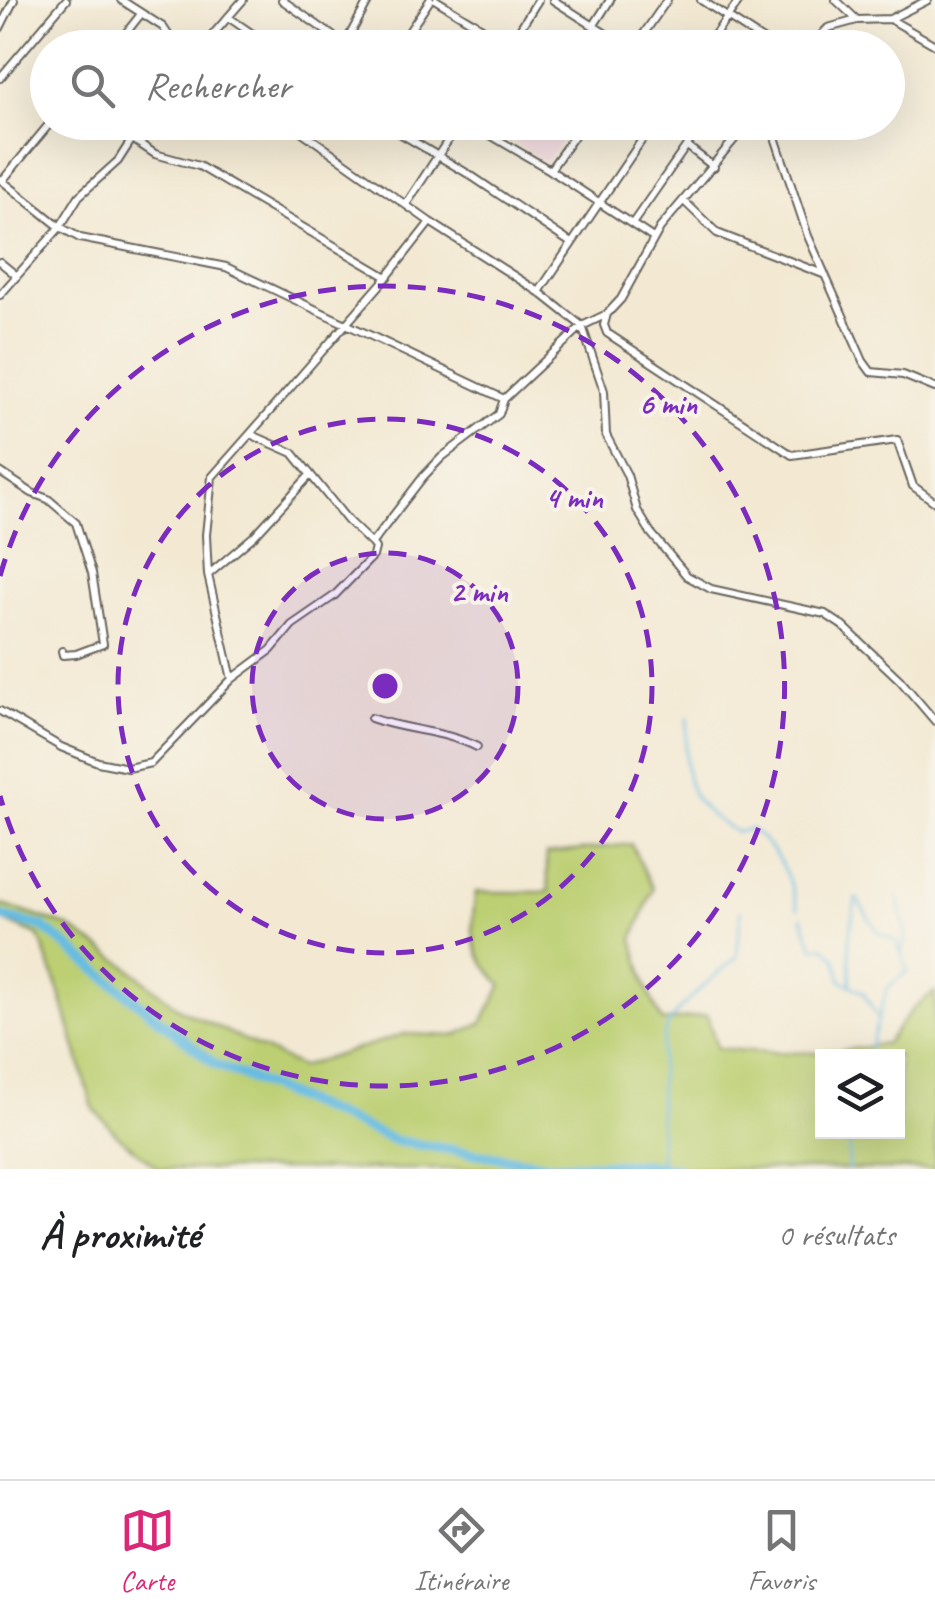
<!DOCTYPE html>
<html lang="fr">
<head>
<meta charset="utf-8">
<style>
	:root { --surface:#fff; --page:#f2f2f2; --text:#202124; --muted:#757577; --line:#e0e0e0; --accent:#db2777 }
	body { margin:0; font-family:Caveat,sans-serif; background:var(--page); color:var(--text) }
	.controls { position:absolute; right:30px; bottom:30px; display:grid; overflow:hidden; border-radius:0px; box-shadow:0 10px 40px #0002 }
	.controls button { width:90px; height:90px; display:grid; place-items:center; padding:0; border:0; border-bottom:2px solid var(--line); background:var(--surface); color:var(--text); font:50px sans-serif }
	.list { margin:0; padding:0; list-style:none }
	h2 { display:flex; justify-content:space-between; align-items:center; height:130px; margin:0; padding:0 40px; font-size:42px }
	h2 small { font-size:32px; font-weight:400; color:var(--muted) }
	.icon { flex:none; width:55px; height:55px; fill:none; stroke:currentColor; stroke-width:2; stroke-linecap:round; stroke-linejoin:round }
	.map { position:relative; flex:none; width:935px; height:1169px; overflow:hidden }
	.search { position:absolute; background:var(--surface); box-shadow:0 10px 40px #0002; left:30px; right:30px; top:30px; height:110px; display:flex; align-items:center; gap:25px; box-sizing:border-box; padding:0 35px; border-radius:55px; color:var(--muted); font-size:38px }
	.sheet { height:310px; background:var(--surface) }
	nav { display:flex; justify-content:space-around; align-items:center; box-sizing:border-box; height:140px; border-top:2px solid var(--line); background:var(--surface); font-size:28px; color:var(--muted) }
	nav a { display:grid; justify-items:center; gap:5px }
	nav .on { color:var(--accent) }
	.map>svg:first-child { display:block }
</style>
</head>
<body>
<div class="map">
<svg width="935" height="1169" viewBox="0 0 935 1169">
	<rect width="100%" height="100%" fill="#f7f3e8"/>
	<filter id="ink" filterUnits="userSpaceOnUse"><feTurbulence type="fractalNoise" baseFrequency=".01" numOctaves="2"/><feDisplacementMap in="SourceGraphic" scale="20" xChannelSelector="R" yChannelSelector="G"/><feConvolveMatrix kernelMatrix="1 2 1 2 8 2 1 2 1" color-interpolation-filters="sRGB"/></filter>
	<filter id="wash" filterUnits="userSpaceOnUse"><feTurbulence type="fractalNoise" baseFrequency=".0048" numOctaves="4" result="noise"/><feDisplacementMap in="SourceGraphic" scale="40" xChannelSelector="R" yChannelSelector="G"/><feGaussianBlur stdDeviation="2.25" result="paint"/><feColorMatrix in="noise" values="0 0 0 0 0 0 0 0 0 0 0 0 0 0 0 0 0 1.4 0 .05"/><feComposite in="paint" operator="in"/></filter>
	<g filter="url(#wash)">
		<rect width="100%" height="100%" fill="#f3e9d3"/>
		<path fill="#f3cfde" d="M483,123H575L546,163Z"/>
		<path fill="#bccf72" stroke="#6c7647" stroke-width="2.5" fill-rule="evenodd" d="M631,844L653,889L633,939L646,986L662,1022L707,1015L717,1048C775,1054 829,1056 886,1043L914,1007L935,992V1169H159L119,1137L93,1108L59,990L39,936L0,919V904L67,926L124,964L178,1008L300,1067L404,1034L454,1036L482,1023L502,985C471,954 469,934 476,892H549L546,854ZM822,1056H898V1132H822Z"/>
		<g fill="none" stroke-linecap="round" stroke-linejoin="round">
			<path stroke="#66bce3" stroke-width="2.5" d="M688,718C682,776 682,802 736,832L751,829C778,850 790,877 798,909
				M898,898L906,935L901,954
				M802,917L814,948L824,946L836,958L841,980L863,992L878,1018
				M851,984L849,937L856,898L878,932L896,941L908,971L887,988L868,1056
				M660,1167C661,1135 654,1044 670,1021C688,997 714,977 737,957L741,911
				M848,1169L850,1132"/>
			<path stroke="#66bce3" stroke-width="10" d="M0,916L43,927L215,1064L396,1141L550,1165L637,1164L679,1169"/>
		</g>
	</g>
	<g filter="url(#ink)">
		<g fill="none" stroke-linecap="round" stroke-linejoin="round">
			<defs>
				<path id="street" d="M121,0L163,27L177,48
					M282,0L350,48
					M436,0L515,48
					M553,0L628,48
					M701,0L775,48
					M836,0L857,20
					M228,17L273,48
					M890,19L928,0
					M594,25L610,0
					M0,28L14,0
					M345,44L369,0
					M177,47L209,39L243,0
					M114,48L141,14
					M398,48L430,0
					M457,48L474,22
					M508,48L538,0
					M634,48L667,0
					M705,48L740,0
					M809,48L828,28L857,20L890,19L935,45
					M0,78L66,0
					M288,122L430,222L539,292L582,326L604,391L606,435L627,475L637,510L651,533L687,576L711,589L825,614L843,626L900,680L935,721
					M381,122L470,175L571,243
					M468,122L550,170L653,238
					M770,122L808,236L863,361L871,372L903,375L935,388
					M131,138L155,154L199,166L387,277
					M687,146L714,167
					M550,170L584,122
					M0,179L60,227L80,238L226,267L504,399
					M2,181L51,122
					M685,202L717,233L823,274
					M407,203L460,122
					M632,224L703,122
					M0,262L17,276
					M539,292L654,122
					M0,295L60,227L79,196L118,161L143,122
					M607,314L604,325L607,333L792,455L897,440L913,486L935,502
					M0,472L32,493L48,499L76,523L92,573L103,644L76,654L63,655L62,651
					M372,543L423,477L442,457L499,414L504,399L582,326L607,314L621,299L660,228L749,122
					M209,574L254,536L310,475
					M232,679L208,575L206,535L212,477L250,434
					M0,711L61,747L98,762L128,768L151,763L232,679L271,650L292,625L334,596L373,556L375,548L372,544L348,521L293,453L250,434L387,277L430,222
					M371,718C407,731 443,730 477,747"/>
			</defs>
			<use href="#street" stroke="#67645c" stroke-width="10"/>
			<use href="#street" stroke="#fff" stroke-width="6"/>
		</g>
	</g>
	<circle cx="385" cy="686" r="133" fill="#7b2cbf" fill-opacity=".12"/>
	<g fill="none" stroke="#7b2cbf" stroke-width="5" stroke-dasharray="18 12">
		<circle cx="385" cy="686" r="133"/>
		<circle cx="385" cy="686" r="267"/>
		<path d="M0 576A400 400 0 1 1 0 796"/>
	</g>
	<circle cx="385" cy="686" r="15" fill="#7b2cbf" stroke="#f7f3e8" stroke-width="5"/>
	<g font-size="30" text-anchor="middle" font-weight="bold" fill="#7b2cbf" stroke="#f7f3e8" stroke-width="8" stroke-linejoin="round" paint-order="stroke">
		<text x="668" y="414">6 min</text>
		<text x="574" y="508">4 min</text>
		<text x="479" y="602">2 min</text>
	</g>
</svg>
<div class="controls">
<button><svg class="icon" aria-label="layers" viewBox="0 0 24 24"><path d="M12 4l9 5-9 5-9-5zM3 14l9 5 9-5"/></svg></button>
</div>
<div class="search"><svg class="icon" aria-label="search" viewBox="0 0 24 24"><circle cx="10" cy="10" r="6"/><path d="M15 15l6 6"/></svg>Rechercher</div>
</div>
<section class="sheet">
<h2>À proximité<small>0 résultats</small></h2>
<ul class="list">
</ul>
</section>
<nav>
<a class="on"><svg class="icon" aria-label="map" viewBox="0 0 24 24"><path d="M3 6l6-2 6 2 6-2v14l-6 2-6-2-6 2zM9 4v14M15 6v14"/></svg>Carte</a>
<a><svg class="icon" aria-label="directions" viewBox="0 0 24 24"><path d="M12 3l9 9-9 9-9-9zM9 14v-3h6M13 9l2 2-2 2"/></svg>Itinéraire</a>
<a><svg class="icon" aria-label="saved" viewBox="0 0 24 24"><path d="M7 4h10v16l-5-4-5 4z"/></svg>Favoris</a>
</nav>
</body>
</html>
